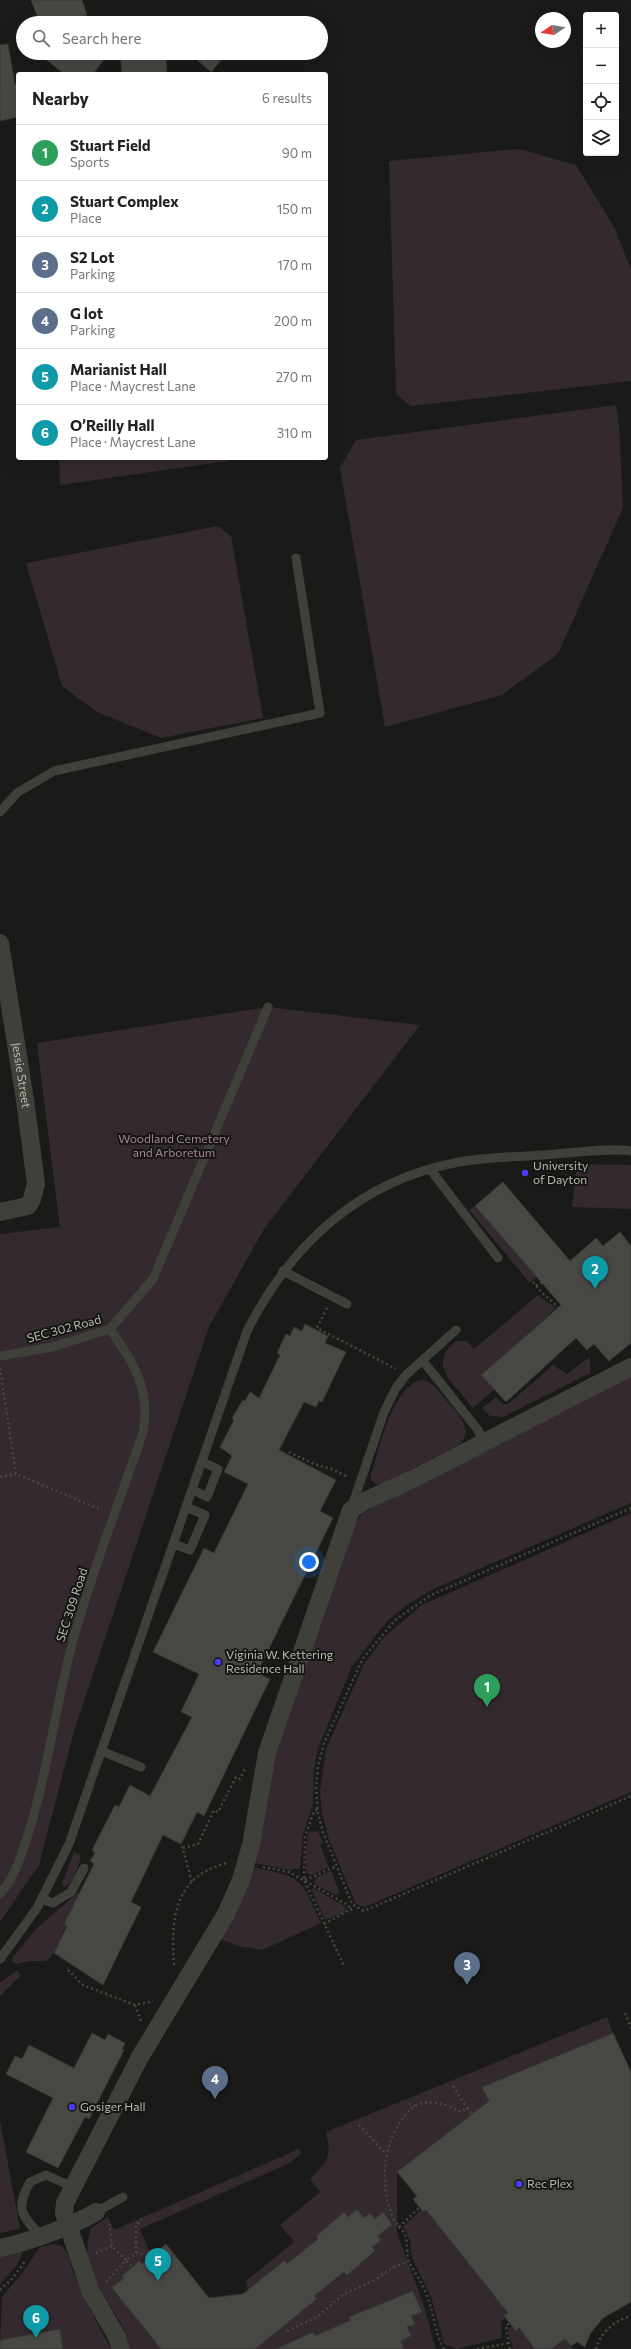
<!DOCTYPE html>
<html lang="en">
<head>
<meta charset="utf-8">
<style>
	:root { --surface:#fff; --page:#f6f6f6; --text:#202124; --muted:#757577; --line:#e0e0e0; --accent:#463eef }
	body { margin:0; font-family:Commissioner,sans-serif; background:var(--page); color:var(--text) }
	.controls { position:absolute; right:12px; top:12px; display:grid; overflow:hidden; border-radius:4px; box-shadow:0 4px 16px #0002 }
	.controls button { width:36px; height:36px; display:grid; place-items:center; padding:0; border:0; border-bottom:1px solid var(--line); background:var(--surface); color:var(--text); font:20px sans-serif }
	.compass { position:absolute; left:535px; top:12px; width:36px; height:36px; border-radius:50%; background:var(--surface); box-shadow:0 4px 16px #0002; rotate:258deg }
	.you { position:absolute; left:309px; top:1562px; width:14px; height:14px; margin:-10px; border:3px solid #fff; border-radius:50%; background:#1a73e8; box-shadow:0 0 0 6px #1a73e833 }
	.badge { display:grid; place-items:center; width:26px; height:26px; border-radius:50%; background:var(--accent); color:#fff; font-size:13px; font-weight:700 }
	.pin { position:absolute; translate:-50% -33px; filter:drop-shadow(0 1px 2px #0008) }
	.pin::after { content:''; position:absolute; top:21px; width:14px; height:12px; background:inherit; clip-path:polygon(0 0,100% 0,50% 100%) }
	.list { margin:0; padding:0; list-style:none }
	h2 { display:flex; justify-content:space-between; align-items:center; height:52px; margin:0; padding:0 16px; font-size:17px }
	h2 small { font-size:13px; font-weight:400; color:var(--muted) }
	.list li { display:grid; grid-template-columns:26px 1fr auto; gap:12px; align-items:center; box-sizing:border-box; height:56px; padding:0 16px; border-top:1px solid var(--line) }
	.list b { display:block; font-size:15px; white-space:nowrap }
	.list p { margin:0; font-size:13px; white-space:nowrap; color:var(--muted) }
	.list em { font-size:13px; font-style:normal; color:var(--muted) }
	.icon { flex:none; width:22px; height:22px; fill:none; stroke:currentColor; stroke-width:2; stroke-linecap:round; stroke-linejoin:round }
	.map { position:relative; flex:none; width:631px; height:2349px; overflow:hidden }
	.search { position:absolute; background:var(--surface); box-shadow:0 4px 16px #0002; left:16px; top:16px; width:312px; height:44px; display:flex; align-items:center; gap:10px; box-sizing:border-box; padding:0 14px; border-radius:22px; color:var(--muted); font-size:15px }
	.panel { position:absolute; background:var(--surface); box-shadow:0 4px 16px #0002; left:16px; top:72px; width:312px; height:388px; border-radius:4px }
	.map>svg:first-child { display:block }
</style>
</head>
<body>
<div class="map">
<svg width="631" height="2349" viewBox="0 0 631 2349">
	<rect width="100%" height="100%" fill="#1a1b19"/>
	<path fill="#33292e" d="M519,149L576,165L614,227L631,269V381L411,406L396,394L389,161Z
		M616,405L619,425L623,508L558,654L502,695L385,727L340,468L356,440Z
		M59,458H230L228,461L60,485Z
		M218,526L231,536L263,718L161,738L97,712L62,686L26,563Z
		M268,1007L420,1025L264,1229L209,1327L73,1735L39,1865L0,1922V1234L60,1227L37,1043Z
		M577,1164L631,1165V1209L572,1207Z
		M475,1206L537,1277L530,1283L469,1210Z
		M538,1295L556,1308L482,1375L495,1389L473,1408C457,1385 425,1366 456,1341H467L474,1349Z
		M590,1357V1373L503,1417L490,1416L482,1408L496,1397L503,1404H508L553,1365L567,1374Z
		M631,1375V1503L433,1589L407,1605L388,1620L352,1666L317,1751L314,1769L313,1804L303,1835L300,1868L290,1870L254,1863L273,1763L355,1523L362,1514L376,1506Z
		M421,1380C433,1381 439,1392 447,1401C458,1413 478,1434 455,1447L381,1485L375,1484L371,1480V1476C379,1450 392,1387 421,1380Z
		M631,1513V1792L365,1907L356,1904L329,1840L322,1813L320,1792L326,1749L364,1664L385,1636L422,1605Z
		M318,1831L323,1843L320,1845L329,1867L311,1875L307,1873C304,1860 306,1844 309,1832Z
		M74,1852L80,1855C81,1862 72,1886 64,1887L62,1883Z
		M253,1867C303,1878 300,1876 321,1923L262,1950L238,1946L220,1939Z
		M331,1871L340,1893L336,1895L316,1885L314,1881L317,1877Z
		M314,1888L346,1907L345,1912L325,1920L312,1891L311,1889Z
		M82,1889L54,1953L46,1961H29L16,1964L11,1960L35,1930Z
		M18,1970L20,1976L0,1996V1982Z
		M607,2017L613,2033L482,2087L489,2101L397,2172V2233L423,2303L436,2349H130C122,2305 74,2280 91,2228L108,2217L114,2230L299,2149L301,2154L290,2163L140,2229L151,2256L166,2244L209,2298L249,2297L246,2281L294,2242L280,2225L320,2192L310,2179C328,2160 332,2158 326,2132Z
		M0,2120L20,2229L0,2233Z
		M421,2210L423,2212L426,2210L508,2313L501,2322L502,2338L456,2349L444,2344L431,2297L412,2258L410,2240L403,2227Z
		M55,2244L62,2246L68,2255L73,2272L88,2305L111,2349H63L60,2329L0,2340L2,2297L23,2272L40,2247Z
		M23,2251L18,2264L0,2284V2256Z
		M512,2326L516,2331L519,2328L535,2349H513L508,2330Z
		M565,2339L573,2349H551Z"/>
	<path fill="#474843" stroke="#363733" d="M31,0H82L87,15L64,23H40Z
		M8,44L15,84H18V117L0,121V45Z
		M38,53H109L93,74H64Z
		M120,53H141V57L166,56L167,74H122Z
		M189,53H227L211,72Z
		M503,1182L570,1261L596,1238L603,1246L620,1232L631,1246V1343L609,1361L594,1344L587,1350L576,1338L506,1402L481,1375L561,1305L475,1206Z
		M305,1324L328,1336L325,1343L346,1352L322,1402L319,1401L316,1407L304,1402L279,1450L336,1480L320,1511L333,1518L257,1673L270,1679L204,1816L197,1812L181,1844L163,1835L131,1902L141,1907L103,1985L54,1953L67,1926L64,1924L94,1864L90,1861L95,1853L92,1850L115,1805L119,1807L130,1785L150,1796L192,1717L181,1712L199,1674L153,1652L204,1548L214,1553L248,1484L224,1472L232,1456L220,1447L234,1420L232,1418L243,1400L245,1401L250,1392L259,1398L280,1355L277,1353L286,1334L290,1336L294,1327L302,1331Z
		M92,2033L105,2040L108,2034L125,2043L122,2049L124,2050L89,2119L85,2117L58,2168L26,2152L53,2098L6,2074L15,2056L22,2059L29,2045L74,2068Z
		M613,2033L631,2072V2302L603,2318L590,2334L585,2347L577,2342L571,2346L565,2339L551,2349H535L519,2328L516,2331L504,2316L508,2313L426,2210L423,2212L413,2199L417,2196L397,2172L489,2101L482,2087Z
		M357,2209L364,2218L370,2213L375,2219L383,2212L392,2224L378,2236L381,2240L372,2247L375,2251L347,2275L344,2272L314,2296L317,2299L255,2349H161L112,2288L124,2278L122,2276L139,2261L142,2264L166,2244L209,2298L243,2294L285,2260L287,2264L318,2239L316,2236L344,2212L348,2217Z
		M413,2291L422,2312L411,2316L415,2324L407,2327L411,2336L401,2341L404,2349H276L313,2332L315,2336L351,2320L349,2317Z
		M60,2329L63,2349H0V2340Z"/>
	<g fill="none" stroke-linecap="round" stroke-linejoin="round">
		<path stroke="#464740" stroke-width="2.5" stroke-dasharray="2 3" stroke-linecap="butt" d="M533,1282L542,1293L558,1307
			M536,1286L542,1282
			M327,1308L317,1328L396,1369
			M0,1368L16,1474L102,1510
			M289,1452L314,1464L334,1470L348,1477
			M0,1477L16,1474
			M631,1508L431,1595L395,1620L363,1658L324,1743L318,1766L316,1789L318,1814L323,1832L352,1904L364,1911L631,1796
			M317,1809L313,1814L305,1837L304,1880L344,1966
			M182,1846L192,1882
			M183,1848L198,1844L214,1810L218,1812L236,1777L240,1779L245,1769
			M263,1867L289,1872L348,1905L351,1911
			M305,1880L337,1866
			M324,1924L355,1907
			M174,1965C171,1919 173,1877 227,1863
			M68,1970L83,1985L135,2005L153,2001
			M135,2005L141,2021
			M625,2013L631,2028
			M453,2086L467,2108
			M409,2104L415,2106
			M359,2125L386,2154
			M399,2227L420,2207
			M96,2253L112,2246
			M136,2253L142,2254L147,2257
			M131,2266L126,2260L136,2253V2225L142,2218
			M106,2282L126,2260L112,2246L109,2223
			M0,2290L12,2279L26,2260
			M287,2331L317,2317L344,2294L373,2281L392,2268L409,2261
			M444,2349C433,2330 434,2308 424,2289C420,2279 413,2271 409,2262C406,2254 408,2244 405,2235C402,2229 396,2225 393,2218C379,2184 382,2140 408,2112C422,2096 445,2103 461,2112L467,2108L472,2114
			M477,2349L508,2343
			M510,2349L506,2326L510,2323
			M596,2349C600,2333 615,2320 631,2316"/>
		<path stroke="#3f403a" stroke-width="9" d="M0,812L17,793L54,771L320,713L296,558
			M430,1169L498,1258
			M283,1271L347,1304
			M0,1356L52,1347L110,1329L153,1279L268,1007
			M423,1361L478,1430L484,1443
			M193,1490L207,1497L218,1469L202,1462
			M352,1506L384,1412L396,1388L407,1374L456,1330
			M173,1544L190,1550L205,1515L186,1507
			M101,1751L141,1767
			M0,1894C17,1875 23,1849 31,1825C50,1761 57,1695 76,1630C95,1563 121,1498 143,1432C151,1389 134,1364 110,1329
			M42,1899L53,1903L71,1892L84,1868
			M0,1959L37,1908L69,1844L247,1331C291,1244 360,1180 459,1162C487,1157 515,1157 543,1155C567,1154 609,1147 631,1151
			M96,2212L123,2197
			M40,2235C20,2214 16,2208 30,2182L46,2175L73,2187"/>
		<g stroke="#3f403a" stroke-width="18">
			<path id="s1" d="M0,943L25,1100L36,1184L32,1199L28,1206L0,1212"/>
			<path d="M0,2248C28,2242 71,2227 96,2212"/>
			<path d="M121,2349L117,2337L90,2290L64,2213L65,2203L140,2057L226,1914L241,1880L251,1845L267,1753L351,1510L365,1501L413,1479L631,1367"/>
		</g>
	</g>
	<g fill="#463eef" stroke="#151614" stroke-width="1.5">
		<circle cx="525" cy="1173" r="4"/>
		<circle cx="218" cy="1662" r="4"/>
		<circle cx="72" cy="2107" r="4"/>
		<circle cx="519" cy="2184" r="4"/>
	</g>
	<g text-anchor="middle" stroke-width="4" stroke-linejoin="round" paint-order="stroke">
		<g font-size="12" fill="#b9baac" stroke="#151614">
			<text dy="4" stroke="none"><textPath href="#s1" startOffset="134">Jessie Street</textPath></text>
			<text transform="translate(64 1329) rotate(-15)" y="4">SEC 302 Road</text>
			<text transform="translate(72 1605) rotate(-72)" y="4">SEC 309 Road</text>
		</g>
		<g font-size="12" fill="#a58396" stroke="#151614">
			<text x="174" y="1143">Woodland Cemetery<tspan x="174" dy="14">and Arboretum</tspan></text>
		</g>
		<g font-size="12" fill="#b9baac" stroke="#151614" text-anchor="start">
			<text x="533" y="1170">University<tspan x="533" dy="14">of Dayton</tspan></text>
			<text x="226" y="1659">Viginia W. Kettering<tspan x="226" dy="14">Residence Hall</tspan></text>
			<text x="80" y="2111">Gosiger Hall</text>
			<text x="527" y="2188">Rec Plex</text>
		</g>
	</g>
</svg>
<div class="controls">
<button>+</button>
<button>−</button>
<button><svg class="icon" aria-label="locate" viewBox="0 0 24 24"><circle cx="12" cy="12" r="6"/><path d="M12 2v4M12 18v4M2 12h4M18 12h4"/></svg></button>
<button><svg class="icon" aria-label="layers" viewBox="0 0 24 24"><path d="M12 4l9 5-9 5-9-5zM3 14l9 5 9-5"/></svg></button>
</div>
<svg class="compass" viewBox="-18 -18 36 36"><path d="M0-13l5 13h-10z" fill="#e53935"/><path d="M0 13l5-13h-10z" fill="#757577"/></svg>
<div class="you"></div>
<div class="pin badge" style="left:487px;top:1707px;background:#2e9e5b">1</div>
<div class="pin badge" style="left:595px;top:1289px;background:#0f9aa8">2</div>
<div class="pin badge" style="left:467px;top:1985px;background:#5c6f8a">3</div>
<div class="pin badge" style="left:215px;top:2099px;background:#5c6f8a">4</div>
<div class="pin badge" style="left:158px;top:2281px;background:#0f9aa8">5</div>
<div class="pin badge" style="left:36px;top:2338px;background:#0f9aa8">6</div>
<div class="search"><svg class="icon" aria-label="search" viewBox="0 0 24 24"><circle cx="10" cy="10" r="6"/><path d="M15 15l6 6"/></svg>Search here</div>
<section class="panel">
<h2>Nearby<small>6 results</small></h2>
<ul class="list">
<li><span class="badge" style="background:#2e9e5b">1</span><div><b>Stuart Field</b><p>Sports</p></div><em>90 m</em></li>
<li><span class="badge" style="background:#0f9aa8">2</span><div><b>Stuart Complex</b><p>Place</p></div><em>150 m</em></li>
<li><span class="badge" style="background:#5c6f8a">3</span><div><b>S2 Lot</b><p>Parking</p></div><em>170 m</em></li>
<li><span class="badge" style="background:#5c6f8a">4</span><div><b>G lot</b><p>Parking</p></div><em>200 m</em></li>
<li><span class="badge" style="background:#0f9aa8">5</span><div><b>Marianist Hall</b><p>Place · Maycrest Lane</p></div><em>270 m</em></li>
<li><span class="badge" style="background:#0f9aa8">6</span><div><b>O’Reilly Hall</b><p>Place · Maycrest Lane</p></div><em>310 m</em></li>
</ul>
</section>
</div>
</body>
</html>
